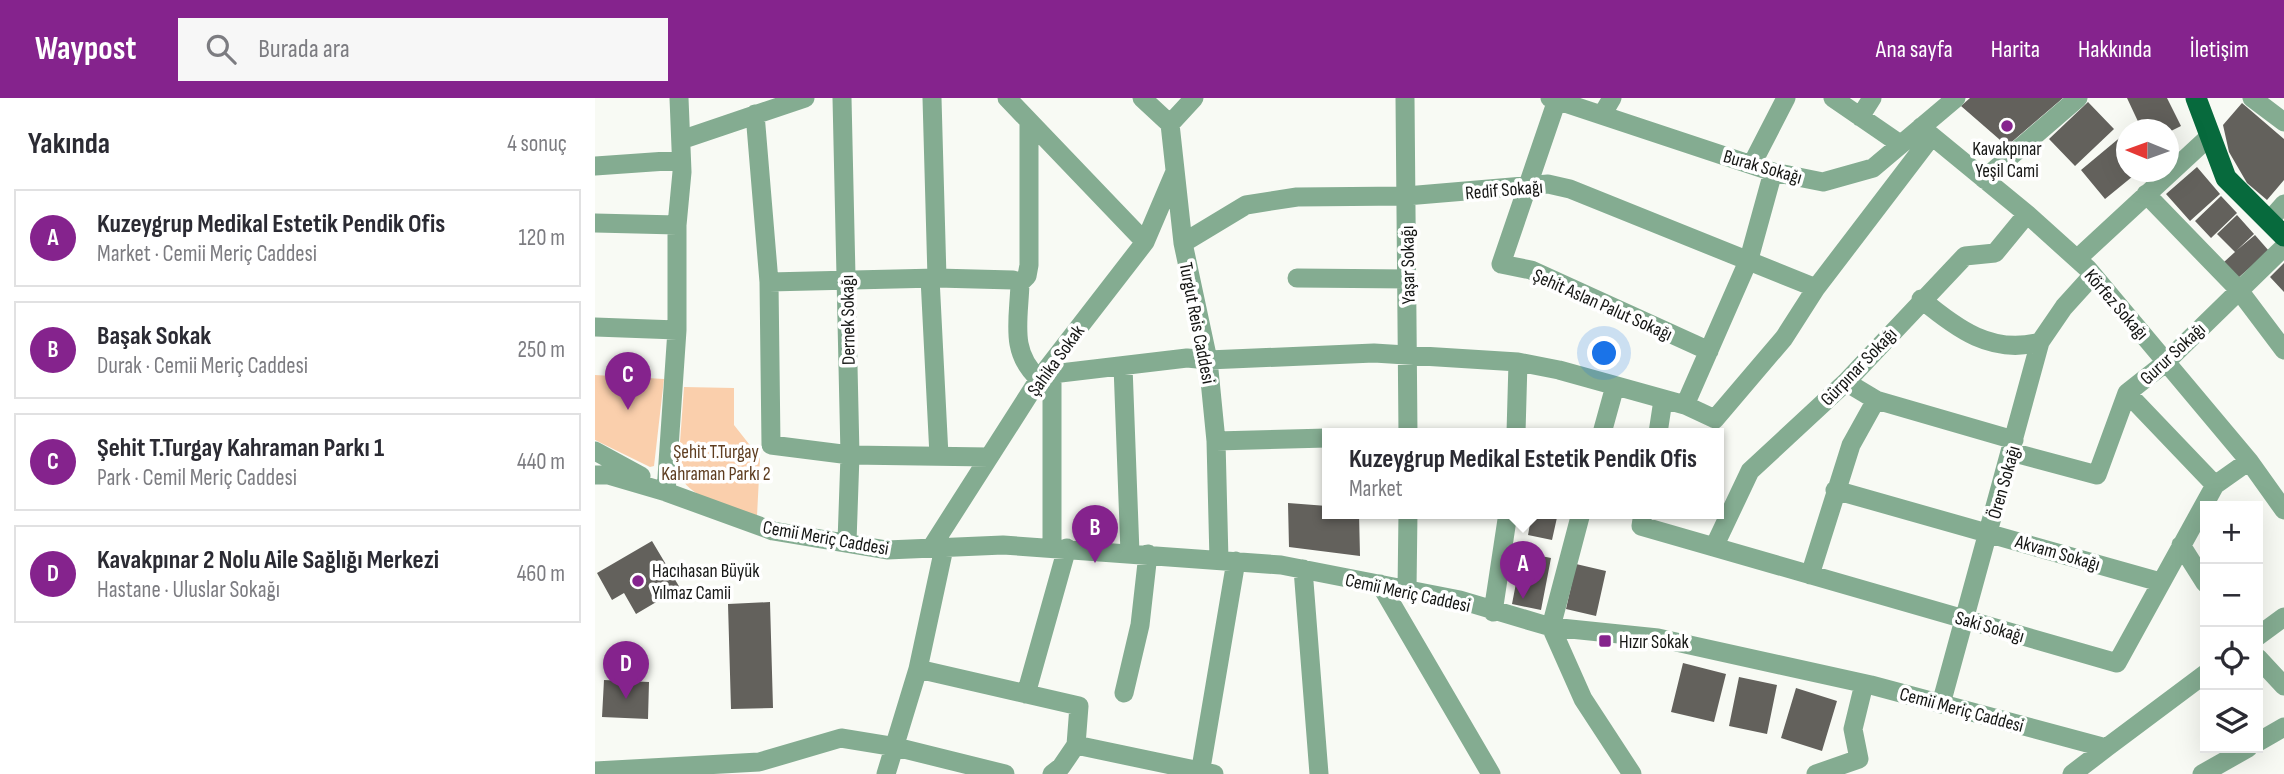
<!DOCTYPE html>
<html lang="tr">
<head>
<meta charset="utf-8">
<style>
	:root { --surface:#fff; --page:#f7f7f7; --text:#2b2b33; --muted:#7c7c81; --line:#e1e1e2; --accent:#85238d }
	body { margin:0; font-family:"Sofia Sans Condensed",sans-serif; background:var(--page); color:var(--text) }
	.controls { position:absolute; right:21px; bottom:21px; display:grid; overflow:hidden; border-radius:0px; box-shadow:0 7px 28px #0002 }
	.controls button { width:63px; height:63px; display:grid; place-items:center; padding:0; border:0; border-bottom:2px solid var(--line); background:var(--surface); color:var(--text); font:35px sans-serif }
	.compass { position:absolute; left:1521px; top:21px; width:63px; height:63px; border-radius:50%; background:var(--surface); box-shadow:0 7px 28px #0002; rotate:271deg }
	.you { position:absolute; left:1010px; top:256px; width:24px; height:24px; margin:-18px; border:5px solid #fff; border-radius:50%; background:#1a73e8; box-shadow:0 0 0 10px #1a73e833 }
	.badge { display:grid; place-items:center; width:46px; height:46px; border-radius:50%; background:var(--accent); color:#fff; font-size:23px; font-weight:700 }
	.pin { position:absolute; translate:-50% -58px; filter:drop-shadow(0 2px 4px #0008) }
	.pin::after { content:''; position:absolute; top:37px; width:24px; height:21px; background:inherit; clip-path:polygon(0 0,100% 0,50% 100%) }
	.popup { position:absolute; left:727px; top:330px; width:402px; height:91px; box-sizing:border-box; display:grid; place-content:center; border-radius:0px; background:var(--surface); filter:drop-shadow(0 2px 5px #0005); font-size:23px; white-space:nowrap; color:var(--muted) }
	.popup b { font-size:26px; color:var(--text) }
	.popup::after { content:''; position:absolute; left:50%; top:100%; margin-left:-14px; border:14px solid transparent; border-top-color:var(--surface) }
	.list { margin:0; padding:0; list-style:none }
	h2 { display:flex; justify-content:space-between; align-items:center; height:91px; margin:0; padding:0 28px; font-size:30px }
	h2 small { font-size:23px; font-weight:400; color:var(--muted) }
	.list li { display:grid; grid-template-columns:46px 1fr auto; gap:21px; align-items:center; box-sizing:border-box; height:98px; margin:0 14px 14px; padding:0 14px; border:2px solid var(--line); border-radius:0px }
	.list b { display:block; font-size:26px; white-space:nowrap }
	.list p { margin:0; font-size:23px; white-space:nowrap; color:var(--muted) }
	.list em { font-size:23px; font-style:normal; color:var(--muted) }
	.icon { flex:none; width:38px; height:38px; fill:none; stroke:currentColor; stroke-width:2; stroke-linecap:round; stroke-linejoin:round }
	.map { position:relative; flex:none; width:1689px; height:676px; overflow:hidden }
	header { display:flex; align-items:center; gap:42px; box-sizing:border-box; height:98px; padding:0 35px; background:var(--accent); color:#fff }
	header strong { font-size:33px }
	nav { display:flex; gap:38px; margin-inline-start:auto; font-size:24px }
	.search { width:490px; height:63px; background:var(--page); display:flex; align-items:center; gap:18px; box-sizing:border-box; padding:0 24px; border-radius:0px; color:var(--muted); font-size:26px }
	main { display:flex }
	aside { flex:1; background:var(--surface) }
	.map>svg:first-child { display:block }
</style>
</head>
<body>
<header>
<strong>Waypost</strong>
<div class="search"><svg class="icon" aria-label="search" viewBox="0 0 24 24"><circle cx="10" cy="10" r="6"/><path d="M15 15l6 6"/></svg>Burada ara</div>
<nav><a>Ana sayfa</a><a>Harita</a><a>Hakkında</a><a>İletişim</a></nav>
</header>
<main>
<aside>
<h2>Yakında<small>4 sonuç</small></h2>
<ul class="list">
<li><span class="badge">A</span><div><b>Kuzeygrup Medikal Estetik Pendik Ofis</b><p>Market · Cemii Meriç Caddesi</p></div><em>120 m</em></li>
<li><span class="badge">B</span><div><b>Başak Sokak</b><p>Durak · Cemii Meriç Caddesi</p></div><em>250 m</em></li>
<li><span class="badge">C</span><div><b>Şehit T.Turgay Kahraman Parkı 1</b><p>Park · Cemil Meriç Caddesi</p></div><em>440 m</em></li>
<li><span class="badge">D</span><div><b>Kavakpınar 2 Nolu Aile Sağlığı Merkezi</b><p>Hastane · Uluslar Sokağı</p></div><em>460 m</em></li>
</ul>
</aside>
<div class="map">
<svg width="1689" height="676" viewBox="0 0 1689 676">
	<rect width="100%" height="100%" fill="#f8faf4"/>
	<path fill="#facfac" d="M0,277L69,281L59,368L55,369L0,342Z
		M89,289L139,290V327L165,360L162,418C136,408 91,402 83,372Z"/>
	<path fill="#63615c" d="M1375,0H1468L1412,48L1366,8Z
		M1532,0H1572L1586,28L1574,34V32H1547Z
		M1493,4L1519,31L1480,68L1454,41Z
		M1647,5L1689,41V82L1672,102L1652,85L1634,54L1628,27Z
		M1528,37L1532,40V74H1543L1510,101L1486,72Z
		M1602,69L1625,96L1595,123L1571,96Z
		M1626,98L1642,115L1616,140L1600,123Z
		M1642,117L1659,136L1642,152L1660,137L1674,153L1643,180L1629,164L1640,154L1622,136Z
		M1689,165V194L1675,179Z
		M693,405L732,408V415H764L765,458L694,449Z
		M937,415H963L957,442L933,437Z
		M57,443L85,490L41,516L29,495L17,502L2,475Z
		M927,454L956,460L946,512L917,506Z
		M981,466L1011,473L1001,518L971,511Z
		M175,504L178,610L136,611L133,506Z
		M1088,565L1131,576L1119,624L1076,614Z
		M1144,579L1182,587L1172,636L1134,628Z
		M9,582L54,584L53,621L7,619Z
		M1201,590L1242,603L1227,653L1186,640Z"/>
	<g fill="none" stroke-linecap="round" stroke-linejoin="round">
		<path stroke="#84ac91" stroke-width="19" d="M247,0L255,357L252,444
			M337,0L342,180
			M412,0L550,144
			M547,0L575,26L588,145L613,262L621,343L624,462
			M810,0L813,335
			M955,0L1178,74L1228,84L1278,70L1361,0
			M1238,0L1305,46
			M1657,0L1689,24
			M962,2L906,166L936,172L1114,253
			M160,16L174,184L176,347L255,357L394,359
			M1007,17L1017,0
			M1265,19L1277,0
			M575,26L599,0
			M1326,29L1432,116L1493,171L1654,363L1689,412
			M86,42L210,0
			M1157,66L1191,0
			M0,68L86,62
			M1389,81L1483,0
			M1551,96L1643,191L1689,252
			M1674,123L1689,106
			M0,125L82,127
			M588,145L651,107L702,99L811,98L953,86L975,91L1221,190
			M1482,161L1615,38
			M335,180L344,358
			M702,180L813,181
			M174,184L342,180L418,182L425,185C424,222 414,254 444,281L457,276L592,260L613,262L779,255L923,264L964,272L1090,307L1120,321L1189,240L1221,190L1337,38
			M425,185L432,178L434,167V23
			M1326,201C1362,231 1397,257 1445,244
			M0,229L82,232
			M528,268L535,455
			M1251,284L1281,302L1419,342
			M1532,295L1620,387
			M1090,307L1154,161L1178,74
			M921,335L923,264
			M1007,335L1020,288
			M1063,335L1068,302
			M621,343L732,340
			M0,353L46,378
			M1416,354L1502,377L1532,295L1570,265L1689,149
			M0,377H13L71,394L178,433L292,452L408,447L686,467L865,502L956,529L1063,540L1276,587L1511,650L1610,576
			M1240,392L1565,484
			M71,394L82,232V127L87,74L84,0
			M986,415L956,529L988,601L1037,676
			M1048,415L1046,428L1522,565L1620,387L1654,363
			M1586,447L1610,485
			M457,449V276
			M1119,449L1155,373L1251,284L1370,158L1400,155L1432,116
			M336,450L444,281L550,144L579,76
			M708,471L724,676
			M1215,477L1256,347L1281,302
			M785,486L896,676
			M812,492L813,415
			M898,514L913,415
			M1663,538L1689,519
			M1663,560L1689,588
			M323,571L484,608L481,647
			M529,595L545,527L553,456
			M431,596L472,450
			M1346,606L1445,244L1469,209L1498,177
			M1663,644L1689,629
			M0,673L164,664L246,640L301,649L410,676
			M291,676L323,571L349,450
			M457,676L466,669L481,647L619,676
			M605,676L641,463
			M1221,676L1264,661L1258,631L1269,586
			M1477,676L1511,650
			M1607,676L1653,650"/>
		<path stroke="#076a3d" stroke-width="21" d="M1601,0L1631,80L1689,138"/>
	</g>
	<g fill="#85238d" stroke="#fff" stroke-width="2.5">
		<circle cx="1412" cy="28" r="7"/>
		<circle cx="43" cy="483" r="7"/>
		<rect x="1003" y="536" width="14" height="14" rx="3.5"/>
	</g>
	<g text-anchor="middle" stroke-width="7" stroke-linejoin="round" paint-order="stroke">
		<g font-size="19" fill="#151614" stroke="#fff" text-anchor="start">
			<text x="1412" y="57" text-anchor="middle">Kavakpınar<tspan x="1412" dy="22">Yeşil Cami</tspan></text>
			<text x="57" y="479">Hacıhasan Büyük<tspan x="57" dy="22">Yılmaz Camii</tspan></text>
			<text x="1024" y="550">Hızır Sokak</text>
		</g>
		<g font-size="19" fill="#151614" stroke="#fff">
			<text transform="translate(1168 68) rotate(16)" y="7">Burak Sokağı</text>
			<text transform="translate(909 91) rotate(-5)" y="7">Redif Sokağı</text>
			<text transform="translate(812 167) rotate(-91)" y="7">Yaşar Sokağı</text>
			<text transform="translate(1008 206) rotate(24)" y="7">Şehit Aslan Palut Sokağı</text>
			<text transform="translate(1522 206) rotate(49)" y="7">Körfez Sokağı</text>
			<text transform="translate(252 222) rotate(-91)" y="7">Dernek Sokağı</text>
			<text transform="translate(603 225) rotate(79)" y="7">Turgut Reis Caddesi</text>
			<text transform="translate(1577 255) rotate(-43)" y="7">Gurur Sokağı</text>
			<text transform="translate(460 262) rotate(-54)" y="7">Şahika Sokak</text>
			<text transform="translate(1263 268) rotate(-46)" y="7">Gürpınar Sokağı</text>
			<text transform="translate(1408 384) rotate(-74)" y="7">Ören Sokağı</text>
			<text transform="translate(231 439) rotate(10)" y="7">Cemii Meriç Caddesi</text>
			<text transform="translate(1463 454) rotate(16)" y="7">Akvam Sokağı</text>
			<text transform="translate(813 494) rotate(12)" y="7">Cemii Meriç Caddesi</text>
			<text transform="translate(1395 528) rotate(16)" y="7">Saki Sokağı</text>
			<text transform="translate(1367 611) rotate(15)" y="7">Cemii Meriç Caddesi</text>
		</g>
		<g font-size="19" fill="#5e3d20" stroke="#fff">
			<text x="121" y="360">Şehit T.Turgay<tspan x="121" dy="22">Kahraman Parkı 2</tspan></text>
		</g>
	</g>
</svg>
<div class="controls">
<button>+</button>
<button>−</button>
<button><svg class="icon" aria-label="locate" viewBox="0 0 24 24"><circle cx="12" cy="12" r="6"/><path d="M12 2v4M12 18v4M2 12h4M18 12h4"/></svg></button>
<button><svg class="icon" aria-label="layers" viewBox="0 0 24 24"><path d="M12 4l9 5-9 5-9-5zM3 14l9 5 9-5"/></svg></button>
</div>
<svg class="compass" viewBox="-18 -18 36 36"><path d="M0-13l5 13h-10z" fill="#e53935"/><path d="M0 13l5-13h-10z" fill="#7c7c81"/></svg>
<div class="you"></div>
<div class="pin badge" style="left:928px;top:501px">A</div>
<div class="popup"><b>Kuzeygrup Medikal Estetik Pendik Ofis</b>Market</div>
<div class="pin badge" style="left:500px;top:465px">B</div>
<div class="pin badge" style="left:33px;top:312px">C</div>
<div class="pin badge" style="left:31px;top:601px">D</div>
</div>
</main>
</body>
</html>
